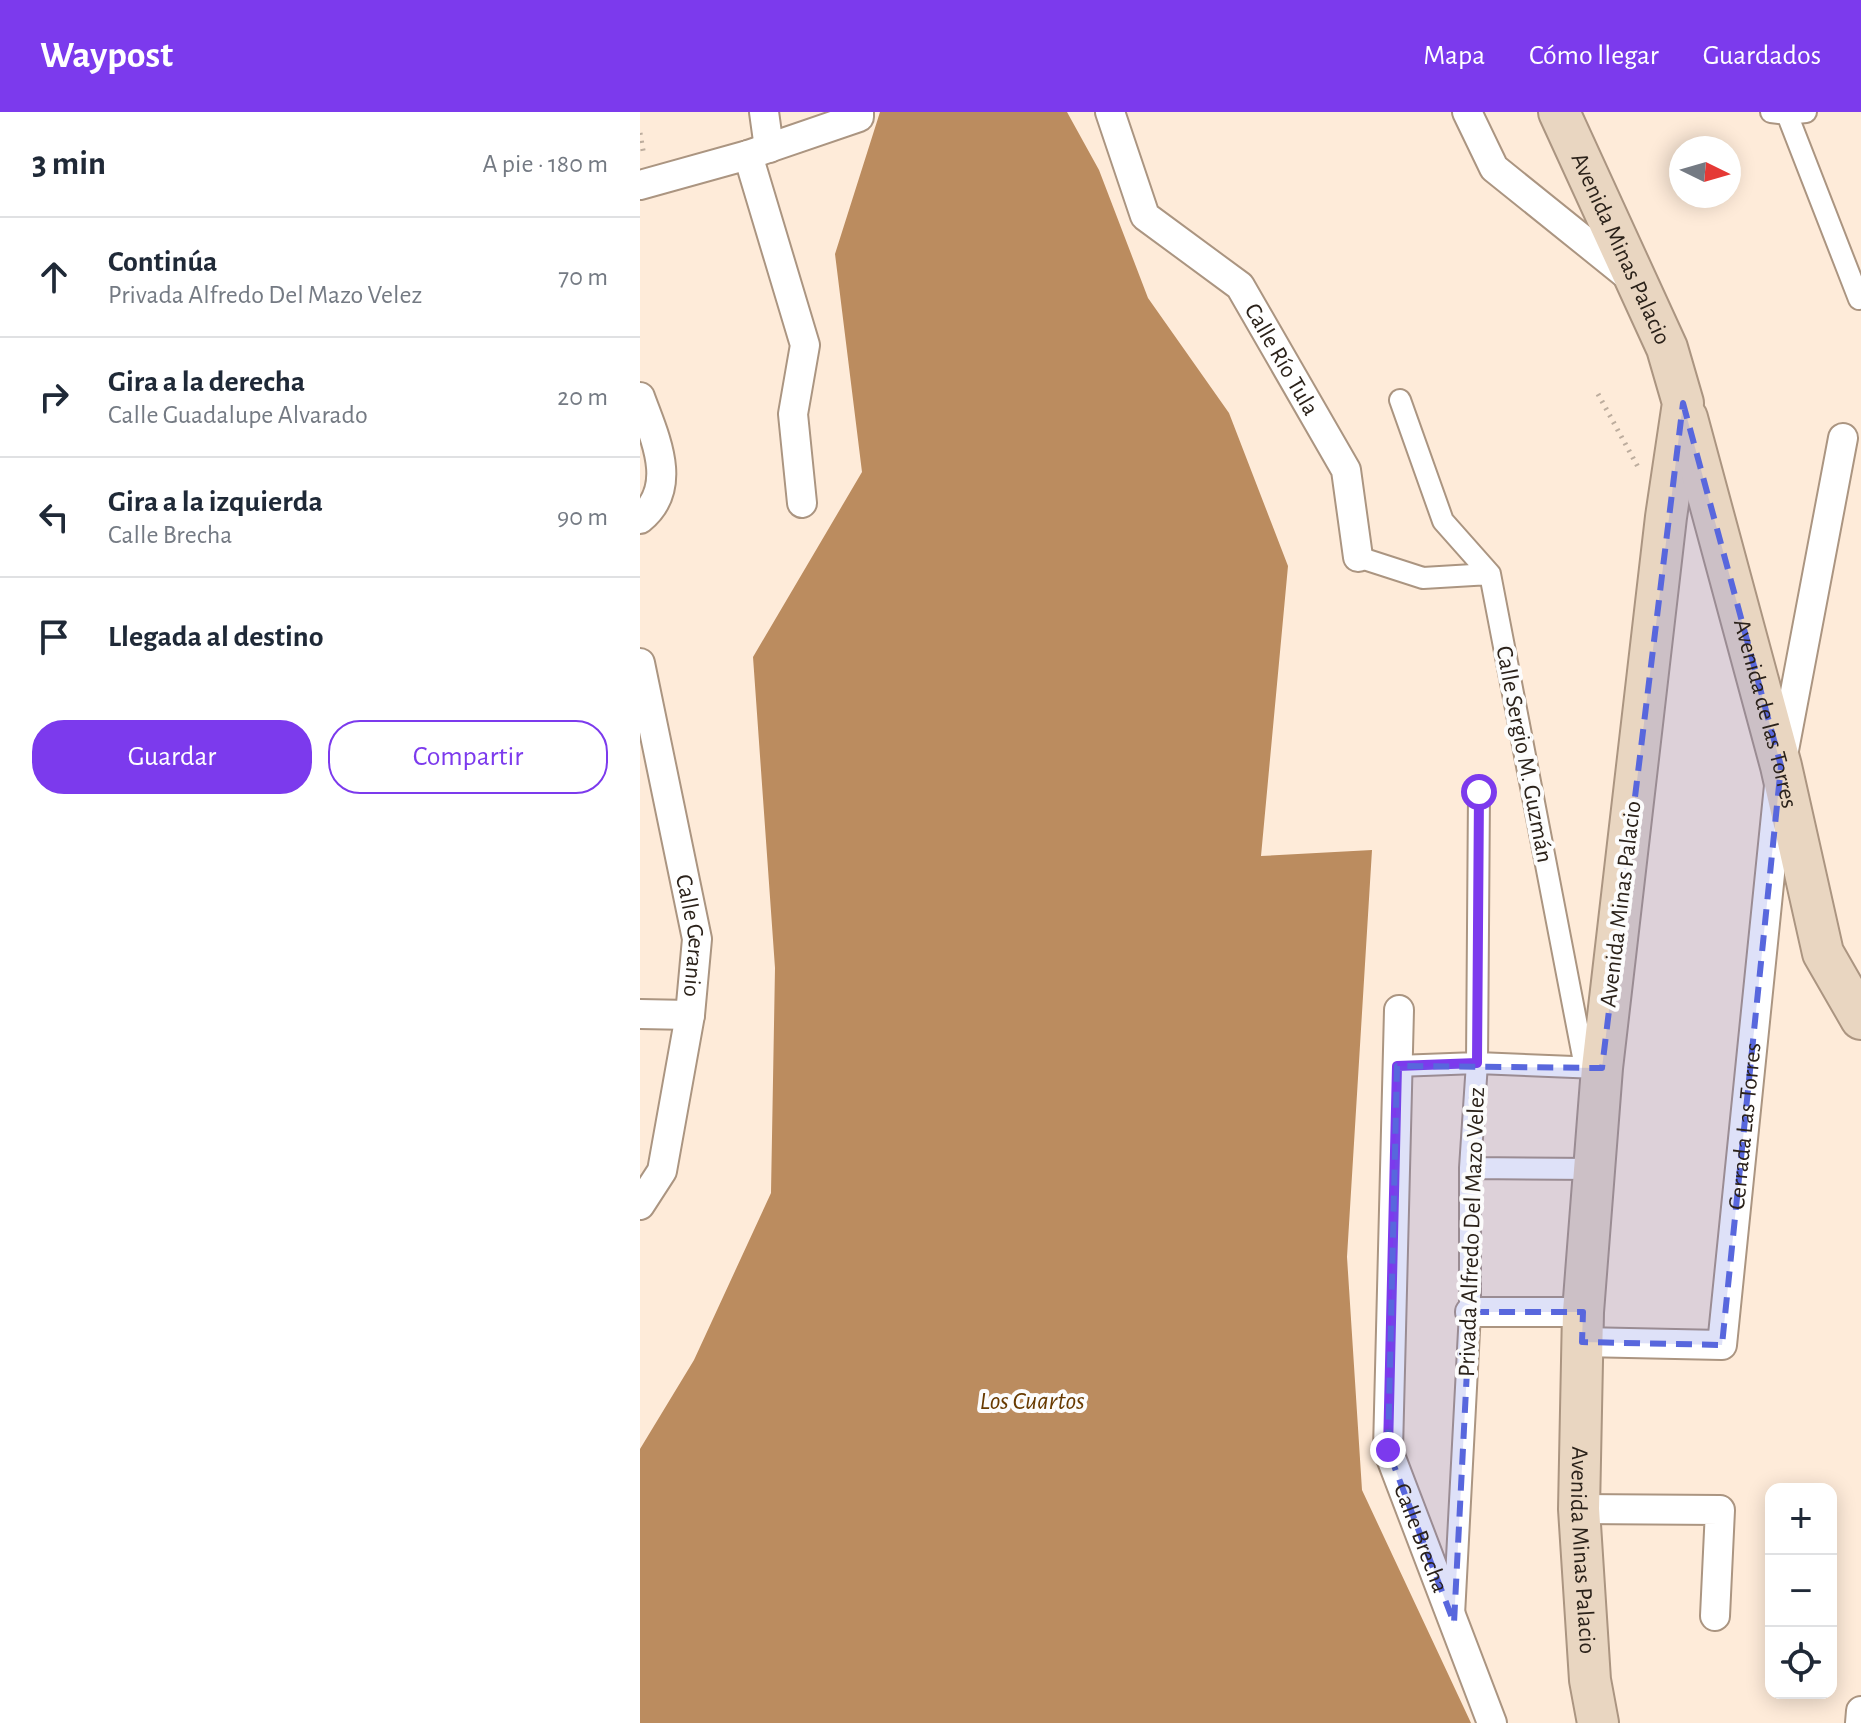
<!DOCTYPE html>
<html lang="es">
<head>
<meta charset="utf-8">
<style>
	:root { --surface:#fff; --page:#f6f6f7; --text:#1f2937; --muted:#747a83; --line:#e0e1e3; --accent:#7c3aed }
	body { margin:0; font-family:"Alegreya Sans",sans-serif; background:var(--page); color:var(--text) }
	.controls { position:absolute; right:24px; bottom:24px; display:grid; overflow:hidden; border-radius:16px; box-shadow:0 4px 20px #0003 }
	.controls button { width:72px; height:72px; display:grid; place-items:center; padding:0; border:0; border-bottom:2px solid var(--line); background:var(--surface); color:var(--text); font:40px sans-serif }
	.compass { position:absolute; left:1029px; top:24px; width:72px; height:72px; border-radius:50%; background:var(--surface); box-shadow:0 4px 20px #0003; rotate:95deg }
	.stop { position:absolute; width:24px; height:24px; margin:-18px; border:6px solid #7c3aed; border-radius:50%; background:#fff }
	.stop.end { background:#7c3aed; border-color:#fff; box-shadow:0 2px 8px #0008 }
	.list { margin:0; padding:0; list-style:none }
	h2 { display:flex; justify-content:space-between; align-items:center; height:104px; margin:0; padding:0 32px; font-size:34px }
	h2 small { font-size:26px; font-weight:400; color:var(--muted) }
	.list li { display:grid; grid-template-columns:52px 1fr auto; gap:24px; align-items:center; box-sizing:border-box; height:120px; padding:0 32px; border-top:2px solid var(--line) }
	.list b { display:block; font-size:30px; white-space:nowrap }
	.list p { margin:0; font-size:26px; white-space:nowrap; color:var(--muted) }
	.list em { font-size:26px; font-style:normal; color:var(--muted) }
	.actions { display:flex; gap:16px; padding:24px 32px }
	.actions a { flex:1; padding:18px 0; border:2px solid var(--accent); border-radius:32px; text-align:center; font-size:28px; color:var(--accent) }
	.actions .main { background:var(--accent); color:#fff }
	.icon { flex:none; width:44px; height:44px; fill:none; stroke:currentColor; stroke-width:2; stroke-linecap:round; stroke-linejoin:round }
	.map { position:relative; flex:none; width:1221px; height:1611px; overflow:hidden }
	header { display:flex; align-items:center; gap:48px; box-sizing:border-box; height:112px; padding:0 40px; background:var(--accent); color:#fff }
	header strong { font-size:38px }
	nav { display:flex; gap:44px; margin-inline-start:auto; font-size:28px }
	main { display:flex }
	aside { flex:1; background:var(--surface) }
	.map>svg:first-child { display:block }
</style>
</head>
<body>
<header>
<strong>Waypost</strong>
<nav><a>Mapa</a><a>Cómo llegar</a><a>Guardados</a></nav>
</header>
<main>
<aside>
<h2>3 min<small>A pie · 180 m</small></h2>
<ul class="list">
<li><svg class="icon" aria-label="ahead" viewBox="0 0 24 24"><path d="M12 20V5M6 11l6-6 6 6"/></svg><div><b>Continúa</b><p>Privada Alfredo Del Mazo Velez</p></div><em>70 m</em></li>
<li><svg class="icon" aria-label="right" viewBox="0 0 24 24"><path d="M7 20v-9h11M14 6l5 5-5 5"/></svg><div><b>Gira a la derecha</b><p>Calle Guadalupe Alvarado</p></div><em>20 m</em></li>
<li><svg class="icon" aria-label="left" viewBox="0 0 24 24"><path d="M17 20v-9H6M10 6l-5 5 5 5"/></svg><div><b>Gira a la izquierda</b><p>Calle Brecha</p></div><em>90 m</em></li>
<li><svg class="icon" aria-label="arrive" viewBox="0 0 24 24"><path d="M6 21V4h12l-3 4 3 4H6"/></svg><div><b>Llegada al destino</b></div></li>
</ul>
<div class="actions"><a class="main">Guardar</a><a>Compartir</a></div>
</aside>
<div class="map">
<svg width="1221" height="1611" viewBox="0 0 1221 1611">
	<rect width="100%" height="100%" fill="#feebd9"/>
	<path fill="#bb8c5f" d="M240,0H427L459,58L508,186L589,301L648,454L621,744L732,738L707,1145L722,1378L831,1611H0V1337L54,1248L131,1081L135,856L113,545L222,360L195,142Z"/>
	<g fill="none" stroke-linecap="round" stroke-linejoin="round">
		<defs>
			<path id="pedestrian" d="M1131,0L1147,2L1166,0
				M1147,2L1219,187
				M760,288L803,409L850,462
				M718,445L783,466L850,462
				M850,462L945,955
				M757,954L837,951L958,956
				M830,1056L954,1057
				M814,1503L830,1200V1056L837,951L839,680"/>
			<g id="minor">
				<path d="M124,0L129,36"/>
				<path id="s1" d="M470,0L505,104L600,174L706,358L718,445"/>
				<path d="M827,0L854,56L992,167"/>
				<path d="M108,43L165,233L153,302L162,391"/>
				<path d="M0,73L108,43L219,5V0"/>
				<path d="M0,285C14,324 40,375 0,407"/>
				<path id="s2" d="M0,551L57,827L50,903L22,1059L0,1093"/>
				<path id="s3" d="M759,898L748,1338L852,1611"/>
				<path d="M0,902L50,903"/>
				<path d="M830,1200H943"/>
				<path id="s4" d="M942,1230L1082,1233L1141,654L1203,326"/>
				<path d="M939,1397L1080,1398L1075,1504"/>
				<path d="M1220,1611L1221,1599"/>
			</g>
			<g id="secondary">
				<path id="s5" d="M919,0L1027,236L1043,291L1026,405L962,956L943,1200L939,1397L950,1568L958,1611"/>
				<path id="s6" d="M1047,306L1141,654L1183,841L1221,907"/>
			</g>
		</defs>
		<use href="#pedestrian" stroke="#ab9581" stroke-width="24"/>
		<use href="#minor" stroke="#ab9581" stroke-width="32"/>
		<use href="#secondary" stroke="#ab9581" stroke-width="44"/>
		<path stroke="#bdad9e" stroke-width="5" stroke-dasharray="2 6" stroke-linecap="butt" d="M0,21L4,44
			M958,282L998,355"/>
		<use href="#pedestrian" stroke="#fff" stroke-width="20"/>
		<use href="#minor" stroke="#fff" stroke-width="28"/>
		<use href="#secondary" stroke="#e9d6c1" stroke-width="40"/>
	</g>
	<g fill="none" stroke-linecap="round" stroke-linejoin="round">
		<path stroke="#7c3aed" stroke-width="10" d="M748,1338L757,954L837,951L839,680"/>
	</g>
	<path fill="#5867dd" fill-opacity="0.2" stroke="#5867dd" stroke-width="6" stroke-dasharray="16 10" stroke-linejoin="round" d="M1043,291L1141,654L1082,1233L942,1230L943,1200H830L814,1511L748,1338L757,954L962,956Z"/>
	<g text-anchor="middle" stroke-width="8" stroke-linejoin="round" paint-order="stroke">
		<g font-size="24" fill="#2b221a" stroke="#fcfcfc">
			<text dy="8" stroke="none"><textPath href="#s5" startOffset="150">Avenida Minas Palacio</textPath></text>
			<text dy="8" stroke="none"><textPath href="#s1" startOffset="312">Calle Río Tula</textPath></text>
			<text dy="8" stroke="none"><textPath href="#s6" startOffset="306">Avenida de las Torres</textPath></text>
			<text transform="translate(885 642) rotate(79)" y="8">Calle Sergio M. Guzmán</text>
			<text transform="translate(980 792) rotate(-83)" y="8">Avenida Minas Palacio</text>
			<text dy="8" stroke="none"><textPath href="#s2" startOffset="278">Calle Geranio</textPath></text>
			<text dy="8" stroke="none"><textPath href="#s4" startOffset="360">Cerrada Las Torres</textPath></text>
			<text transform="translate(831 1120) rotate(-88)" y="8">Privada Alfredo Del Mazo Velez</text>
			<text dy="8" stroke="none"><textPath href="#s3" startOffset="534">Calle Brecha</textPath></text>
			<text dy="8" stroke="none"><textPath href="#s5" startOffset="1470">Avenida Minas Palacio</textPath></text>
		</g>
		<g font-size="26" font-style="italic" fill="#683a00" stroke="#fcfcfc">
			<text x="392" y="1297">Los Cuartos</text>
		</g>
	</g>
</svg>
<div class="controls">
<button>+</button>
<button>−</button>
<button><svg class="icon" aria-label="locate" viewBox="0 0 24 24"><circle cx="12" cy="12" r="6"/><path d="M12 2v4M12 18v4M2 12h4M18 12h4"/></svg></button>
</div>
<svg class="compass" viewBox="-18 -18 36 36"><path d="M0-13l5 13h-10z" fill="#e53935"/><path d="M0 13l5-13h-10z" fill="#747a83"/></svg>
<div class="stop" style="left:839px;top:680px"></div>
<div class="stop end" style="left:748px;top:1338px"></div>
</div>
</main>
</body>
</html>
